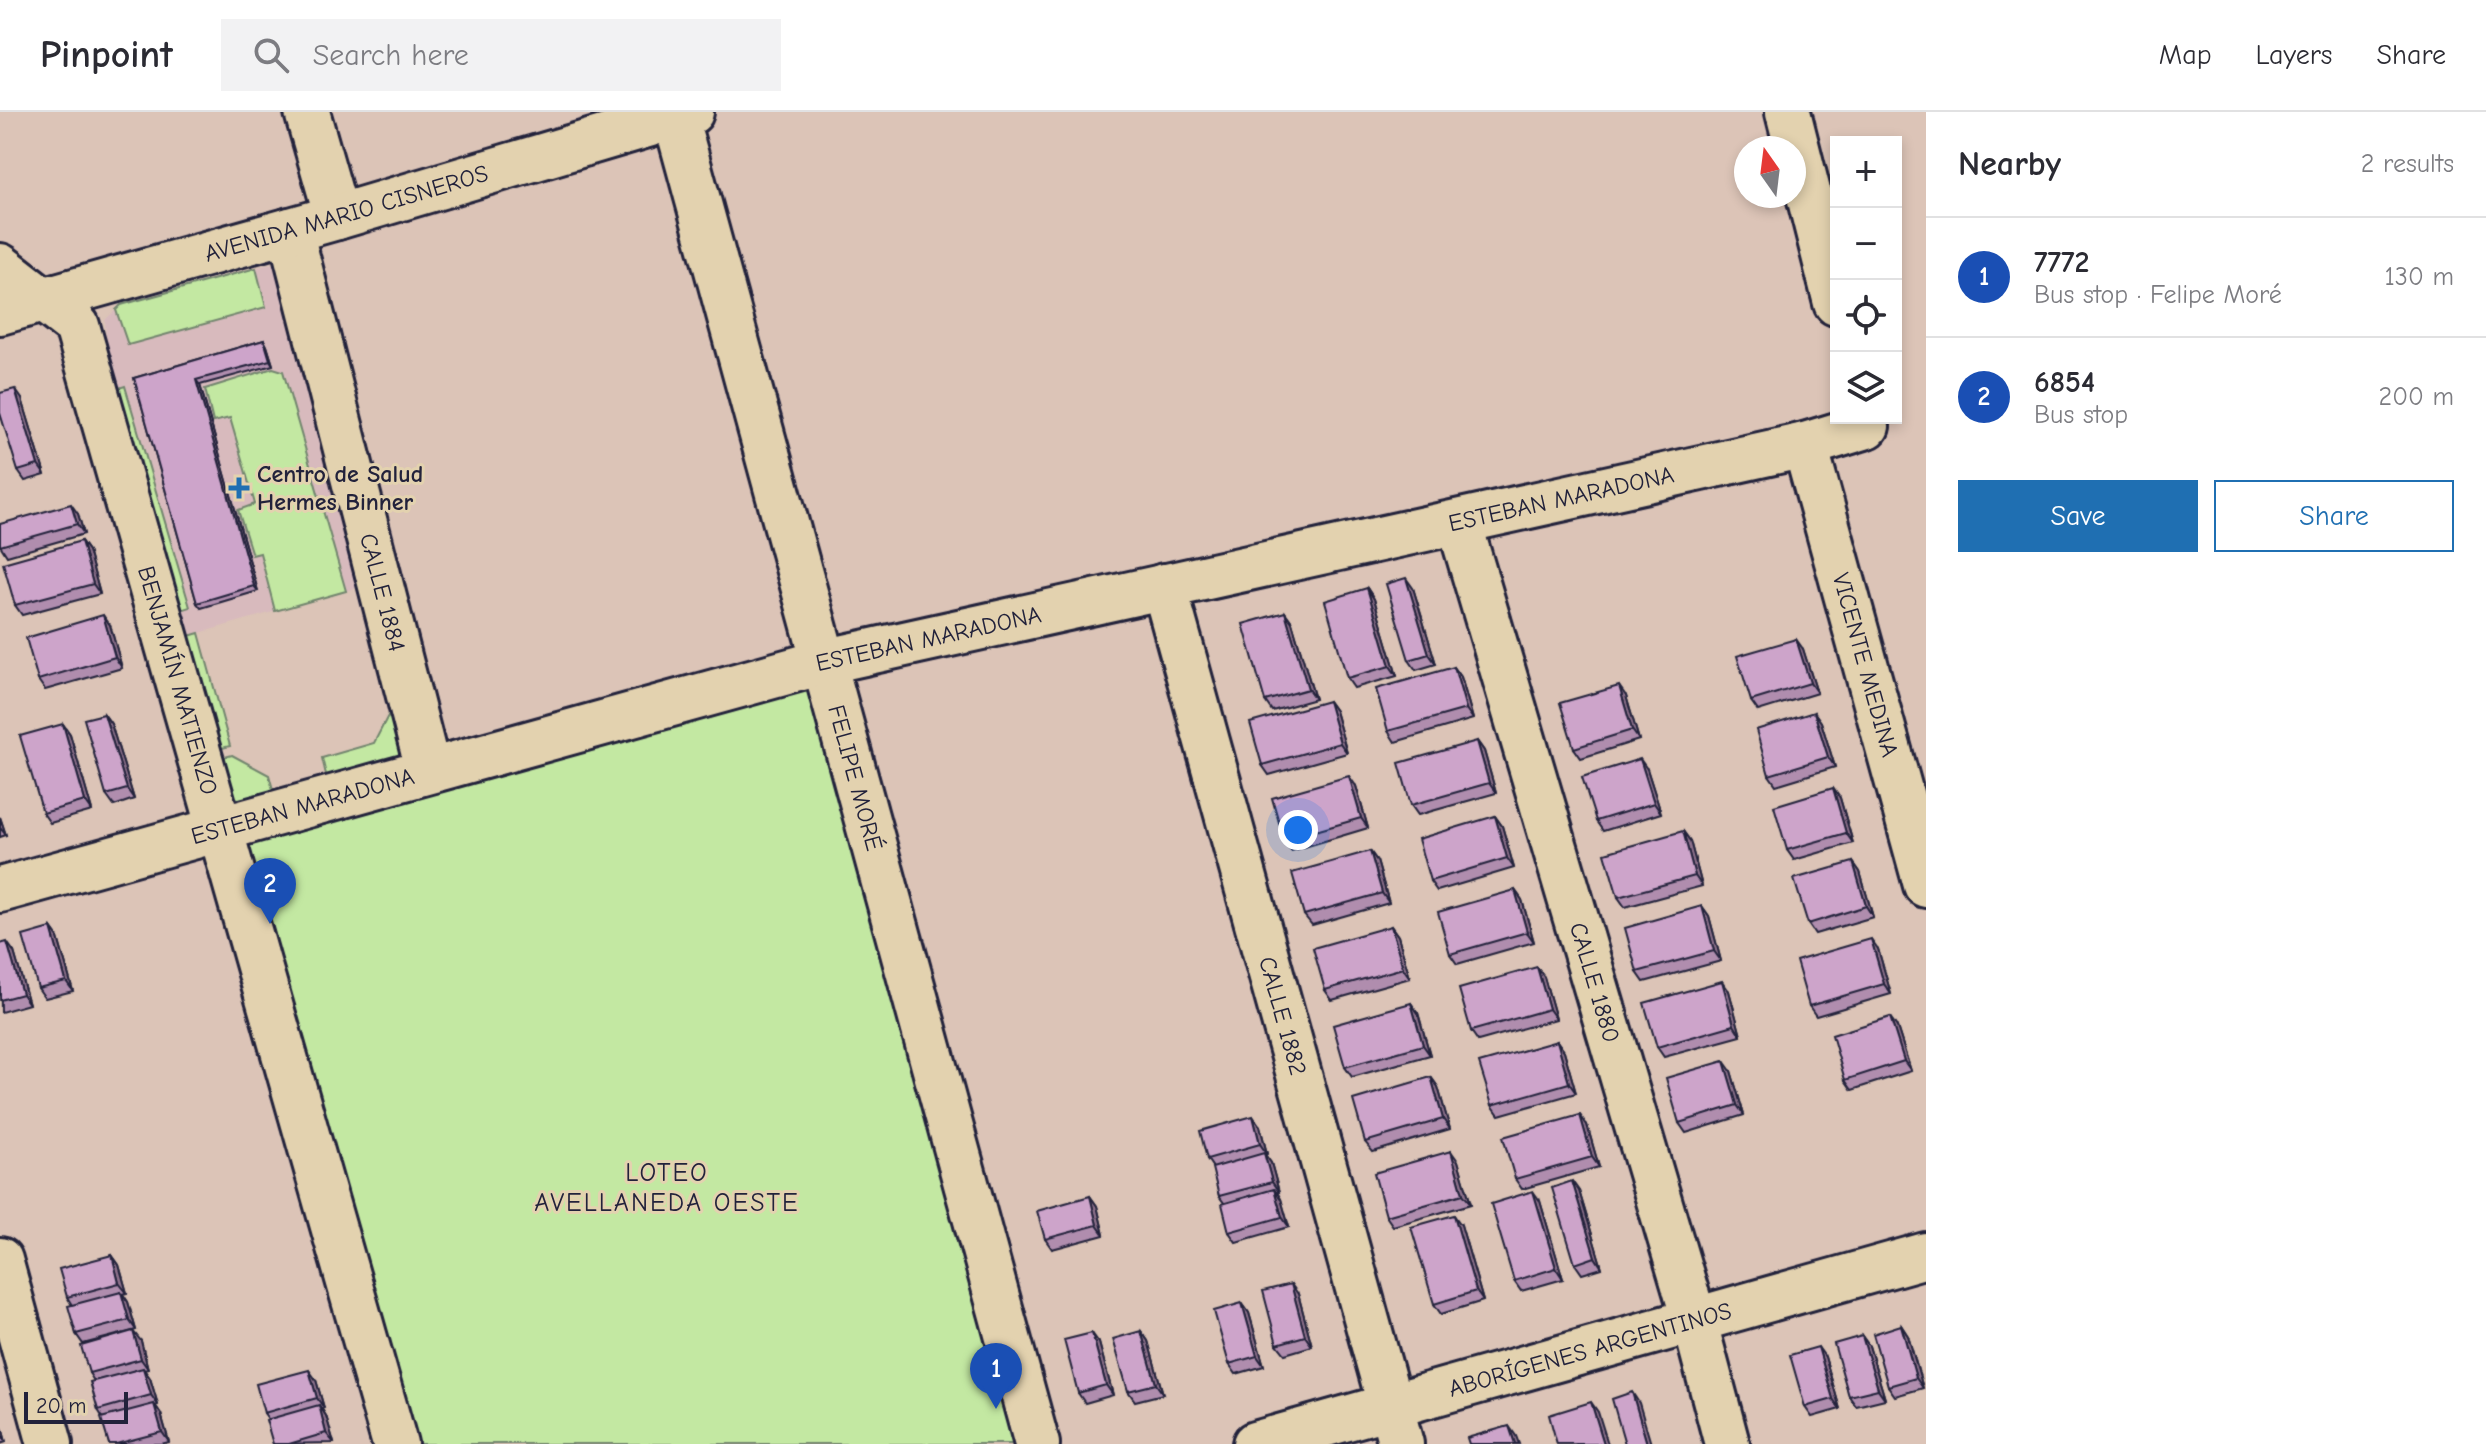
<!DOCTYPE html>
<html lang="en">
<head>
<meta charset="utf-8">
<style>
	:root { --surface:#fff; --page:#f2f2f3; --text:#2b2b33; --muted:#7c7c81; --line:#e1e1e2; --accent:#1f6fb2 }
	body { margin:0; font-family:"Comic Neue",sans-serif; background:var(--page); color:var(--text) }
	.controls { position:absolute; right:24px; top:24px; display:grid; overflow:hidden; border-radius:0px; box-shadow:0 4px 12px #0003 }
	.controls button { width:72px; height:72px; display:grid; place-items:center; padding:0; border:0; border-bottom:2px solid var(--line); background:var(--surface); color:var(--text); font:40px sans-serif }
	.compass { position:absolute; left:1734px; top:24px; width:72px; height:72px; border-radius:50%; background:var(--surface); box-shadow:0 4px 12px #0003; rotate:346deg }
	.scale { position:absolute; left:24px; bottom:20px; width:104px; box-sizing:border-box; padding-left:8px; border:4px solid #22223b; border-top:0; font-size:22px; line-height:28px; white-space:nowrap; color:#22223b; -webkit-text-stroke:6px #e3d2af; paint-order:stroke }
	.you { position:absolute; left:1298px; top:718px; width:28px; height:28px; margin:-20px; border:6px solid #fff; border-radius:50%; background:#1a73e8; box-shadow:0 0 0 12px #1a73e833 }
	.badge { display:grid; place-items:center; width:52px; height:52px; border-radius:50%; background:var(--accent); color:#fff; font-size:26px; font-weight:700 }
	.pin { position:absolute; translate:-50% -66px; filter:drop-shadow(0 2px 4px #0008) }
	.pin::after { content:''; position:absolute; top:42px; width:28px; height:24px; background:inherit; clip-path:polygon(0 0,100% 0,50% 100%) }
	.list { margin:0; padding:0; list-style:none }
	h2 { display:flex; justify-content:space-between; align-items:center; height:104px; margin:0; padding:0 32px; font-size:34px }
	h2 small { font-size:26px; font-weight:400; color:var(--muted) }
	.list li { display:grid; grid-template-columns:52px 1fr auto; gap:24px; align-items:center; box-sizing:border-box; height:120px; padding:0 32px; border-top:2px solid var(--line) }
	.list b { display:block; font-size:30px; white-space:nowrap }
	.list p { margin:0; font-size:26px; white-space:nowrap; color:var(--muted) }
	.list em { font-size:26px; font-style:normal; color:var(--muted) }
	.actions { display:flex; gap:16px; padding:24px 32px }
	.actions a { flex:1; padding:18px 0; border:2px solid var(--accent); border-radius:0px; text-align:center; font-size:28px; color:var(--accent) }
	.actions .main { background:var(--accent); color:#fff }
	.icon { flex:none; width:44px; height:44px; fill:none; stroke:currentColor; stroke-width:2; stroke-linecap:round; stroke-linejoin:round }
	.map { position:relative; flex:none; width:1926px; height:1332px; overflow:hidden }
	header { display:flex; align-items:center; gap:48px; box-sizing:border-box; height:112px; padding:0 40px; background:var(--surface); border-bottom:2px solid var(--line) }
	header strong { font-size:38px }
	nav { display:flex; gap:44px; margin-inline-start:auto; font-size:28px }
	.search { width:560px; height:72px; background:var(--page); display:flex; align-items:center; gap:20px; box-sizing:border-box; padding:0 28px; border-radius:0px; color:var(--muted); font-size:30px }
	main { display:flex }
	aside { flex:1; background:var(--surface) }
	.map>svg:first-child { display:block }
</style>
</head>
<body>
<header>
<strong>Pinpoint</strong>
<div class="search"><svg class="icon" aria-label="search" viewBox="0 0 24 24"><circle cx="10" cy="10" r="6"/><path d="M15 15l6 6"/></svg>Search here</div>
<nav><a>Map</a><a>Layers</a><a>Share</a></nav>
</header>
<main>
<div class="map">
<svg width="1926" height="1332" viewBox="0 0 1926 1332">
	<rect width="100%" height="100%" fill="#dcc4b7"/>
	<filter id="ink" filterUnits="userSpaceOnUse"><feTurbulence type="fractalNoise" baseFrequency=".0125" numOctaves="2"/><feDisplacementMap in="SourceGraphic" scale="16" xChannelSelector="R" yChannelSelector="G"/><feConvolveMatrix kernelMatrix="1 2 1 2 8 2 1 2 1" color-interpolation-filters="sRGB"/></filter>
	<g filter="url(#ink)">
		<path fill="#d8babd" d="M273,151L283,157L363,474L182,526L107,239L105,208L121,193Z"/>
		<path fill="#c3e8a2" stroke="#72856e" stroke-width="2" d="M256,156L266,195L128,233L116,198L121,193Z
			M273,256L283,259L346,479L275,499L260,441L252,443L238,398L255,392L230,306L213,310L205,277Z
			M125,274L190,495L175,500L110,279Z
			M199,521L230,634L214,638L182,526Z
			M823,550L1037,1332H395L222,716Z
			M391,598L403,639L393,653L328,671L322,646L374,631Z
			M232,643L269,663L275,685C234,696 228,686 214,648Z"/>
		<g fill="none" stroke-linecap="round" stroke-linejoin="round">
			<defs>
				<g id="minor">
					<path d="M307,0L337,105"/>
					<path id="s1" d="M674,0L1037,1332"/>
					<path d="M1788,0L1836,191"/>
					<path id="s2" d="M290,118L428,658"/>
					<path id="s3" d="M0,154L77,214L395,1332"/>
					<path id="s4" d="M0,200L337,105L691,0"/>
					<path id="s5" d="M1805,333L1926,773"/>
					<path id="s6" d="M1459,410L1694,1207L1727,1332"/>
					<path id="s7" d="M1164,474L1401,1332"/>
					<path id="s8" d="M0,778L823,550L1805,333L1867,314L1865,306"/>
					<path d="M0,1148L50,1332"/>
					<path id="s9" d="M1255,1332L1926,1143"/>
				</g>
			</defs>
			<use href="#minor" stroke="#22223b" stroke-width="50"/>
			<use href="#minor" stroke="#e3d2af" stroke-width="44"/>
		</g>
		<path fill="#b08dae" stroke="#22223b" stroke-width="2" d="M264,228L267,234L273,253L200,273L258,479L201,496L197,491L134,266Z
			M22,287L45,363L25,369L18,359Z
			M78,402L84,422L7,444L0,433Z
			M81,429L88,439L100,482L22,503L15,493Z
			M1367,476L1374,487L1397,564L1354,576L1347,566Z
			M1413,476L1436,552L1416,558L1409,548Z
			M1285,500L1292,510L1315,587L1272,599L1265,589Z
			M110,513L122,556L45,578L38,568Z
			M1803,537L1817,581L1758,599L1751,589Z
			M1454,555L1461,565L1473,607L1395,630L1388,619Z
			M1626,584L1639,628L1581,646L1574,636Z
			M1328,589L1335,599L1347,641L1269,663L1262,653Z
			M1814,600L1821,610L1835,655L1776,673L1769,663Z
			M104,602L111,612L134,687L114,694L106,683Z
			M63,612L70,622L92,699L50,711L43,701Z
			M1477,629L1484,639L1496,681L1418,703L1411,693Z
			M1647,657L1661,701L1603,719L1596,709Z
			M1356,674L1368,716L1291,739L1284,728Z
			M1840,686L1853,731L1794,748L1787,738Z
			M1495,704L1502,714L1514,756L1437,779L1430,769Z
			M0,705L6,723L0,725Z
			M1683,719L1690,729L1702,774L1625,795L1618,785Z
			M1370,739L1377,749L1389,791L1312,813L1304,803Z
			M1853,750L1860,760L1873,805L1815,822L1808,812Z
			M1515,778L1522,788L1534,830L1457,852L1450,842Z
			M1702,794L1709,804L1721,849L1644,870L1637,860Z
			M1391,814L1398,824L1410,866L1332,888L1325,878Z
			M51,816L58,826L73,879L45,886L38,876Z
			M0,832L14,840L29,892L1,900Z
			M1878,837L1891,882L1816,904L1809,894Z
			M1544,865L1556,907L1478,929L1471,919Z
			M1729,879L1741,924L1664,945L1657,935Z
			M1411,891L1418,901L1430,943L1352,965L1345,955Z
			M1897,915L1911,959L1852,978L1845,968Z
			M1557,929L1564,939L1576,981L1499,1003L1492,993Z
			M1731,959L1744,1003L1686,1021L1679,1011Z
			M1431,965L1438,975L1450,1017L1373,1040L1365,1030Z
			M1587,1013L1599,1055L1522,1077L1515,1067Z
			M1260,1014L1267,1042L1265,1043L1271,1051L1279,1080H1277L1281,1087L1289,1115L1236,1130L1229,1120L1224,1091L1219,1084L1213,1056L1207,1047Z
			M1458,1049L1471,1092L1393,1114L1386,1104Z
			M1579,1079L1602,1156L1582,1162L1575,1152Z
			M1090,1084L1097,1094L1104,1123L1052,1137L1045,1127Z
			M1540,1089L1563,1167L1521,1179L1514,1169Z
			M1461,1113L1483,1189L1441,1202L1434,1192Z
			M112,1143L119,1153L127,1181L123,1182L128,1190L136,1218L83,1232L76,1222L72,1193L67,1185Z
			M1298,1182L1312,1234L1285,1242L1277,1232Z
			M1242,1191L1249,1201L1264,1254L1236,1262L1229,1252Z
			M1901,1213L1908,1224L1923,1276L1895,1284L1888,1274Z
			M1141,1219L1148,1229L1163,1282L1135,1289L1128,1279Z
			M1862,1224L1869,1234L1885,1287L1856,1294L1849,1284Z
			M141,1229L148,1257L144,1258L150,1266L158,1293L156,1294L161,1302L169,1330L161,1332H109L103,1306L98,1298L94,1269L89,1261Z
			M1099,1231L1113,1283L1085,1291L1078,1281Z
			M1825,1245L1840,1297L1812,1305L1805,1295Z
			M316,1268L324,1296L322,1297L326,1304L334,1331L273,1332L268,1307L264,1301Z
			M0,1308L6,1330L0,1332Z"/>
		<path fill="#90738d" stroke="#22223b" stroke-width="2" d="M264,228L267,234L273,253L270,248Z
			M196,268L200,273L258,479L254,474Z
			M15,277L22,287L45,363L38,353Z
			M71,392L78,402L84,422L77,412Z
			M81,429L88,439L100,482L93,472Z
			M1406,466L1413,476L1436,552L1429,542Z
			M1367,476L1374,487L1397,564L1390,554Z
			M1285,500L1292,510L1315,587L1308,577Z
			M103,503L110,513L122,556L115,545Z
			M1796,527L1803,537L1817,581L1810,571Z
			M1454,555L1461,565L1473,607L1466,597Z
			M1619,574L1626,584L1639,628L1632,618Z
			M1328,589L1335,599L1347,641L1340,631Z
			M1814,600L1821,610L1835,655L1828,645Z
			M104,602L111,612L134,687L127,677Z
			M63,612L70,622L92,699L85,689Z
			M1477,629L1484,639L1496,681L1489,671Z
			M1640,647L1647,657L1661,701L1654,691Z
			M1349,664L1356,674L1368,716L1361,706Z
			M1833,676L1840,686L1853,731L1846,721Z
			M1495,704L1502,714L1514,756L1507,746Z
			M0,705L6,723L0,716Z
			M1683,719L1690,729L1702,774L1695,764Z
			M1370,739L1377,749L1389,791L1382,781Z
			M1853,750L1860,760L1873,805L1866,794Z
			M1515,778L1522,788L1534,830L1527,820Z
			M1702,794L1709,804L1721,849L1714,839Z
			M1391,814L1398,824L1410,866L1403,856Z
			M51,816L58,826L73,879L66,869Z
			M1871,827L1878,837L1891,882L1884,872Z
			M7,830L14,840L29,892L22,882Z
			M1537,855L1544,865L1556,907L1549,897Z
			M1722,869L1729,879L1741,924L1734,913Z
			M1411,891L1418,901L1430,943L1423,933Z
			M1890,905L1897,915L1911,959L1904,949Z
			M1557,929L1564,939L1576,981L1569,971Z
			M1724,949L1731,959L1744,1003L1737,993Z
			M1431,965L1438,975L1450,1017L1443,1007Z
			M1580,1003L1587,1013L1599,1055L1592,1045Z
			M1253,1004L1260,1014L1267,1042L1260,1032Z
			M1451,1039L1458,1049L1471,1092L1463,1082Z
			M1264,1041L1271,1051L1279,1080L1272,1070Z
			M1572,1069L1579,1079L1602,1156L1595,1145Z
			M1274,1077L1281,1087L1289,1115L1282,1105Z
			M1533,1079L1540,1089L1563,1167L1556,1156Z
			M1090,1084L1097,1094L1104,1123L1097,1113Z
			M1454,1103L1461,1113L1483,1189L1476,1179Z
			M112,1143L119,1153L127,1181L119,1171Z
			M1291,1172L1298,1182L1312,1234L1305,1224Z
			M121,1180L128,1190L136,1218L129,1208Z
			M1242,1191L1249,1201L1264,1254L1257,1244Z
			M1901,1213L1908,1224L1923,1276L1916,1266Z
			M133,1219L141,1229L148,1257L141,1247Z
			M1141,1219L1148,1229L1163,1282L1156,1272Z
			M1092,1221L1099,1231L1113,1283L1106,1273Z
			M1862,1224L1869,1234L1885,1287L1878,1277Z
			M1818,1235L1825,1245L1840,1297L1833,1287Z
			M143,1256L150,1266L158,1293L151,1283Z
			M309,1258L316,1268L324,1296L317,1286Z
			M1632,1280L1639,1291L1651,1332H1647Z
			M1591,1290L1598,1300L1608,1332H1604Z
			M154,1292L161,1302L169,1330L162,1320Z
			M319,1293L326,1304L334,1331L326,1321Z
			M0,1308L6,1330L0,1321Z
			M1509,1314L1516,1324L1519,1332H1515Z"/>
		<path fill="#cda4ca" stroke="#22223b" stroke-width="2" d="M264,228L270,248L196,268L254,474L197,491L134,266Z
			M15,277L38,353L18,359L0,301V281Z
			M71,392L77,412L0,434V412Z
			M81,429L93,472L15,493L3,451Z
			M1406,466L1429,542L1409,548L1386,472Z
			M1367,476L1390,554L1347,566L1325,489Z
			M1285,500L1308,577L1265,589L1243,512Z
			M103,503L115,545L38,568L26,526Z
			M1796,527L1810,571L1751,589L1737,544Z
			M1454,555L1466,597L1388,619L1376,577Z
			M1619,574L1632,618L1574,636L1560,591Z
			M1328,589L1340,631L1262,653L1250,611Z
			M1814,600L1828,645L1769,663L1756,618Z
			M104,602L127,677L106,683L84,607Z
			M63,612L85,689L43,701L20,624Z
			M1477,629L1489,671L1411,693L1399,651Z
			M1640,647L1654,691L1596,709L1582,665Z
			M1349,664L1361,706L1284,728L1272,686Z
			M1833,676L1846,721L1787,738L1774,694Z
			M1495,704L1507,746L1430,769L1418,727Z
			M1683,719L1695,764L1618,785L1605,741Z
			M1370,739L1382,781L1304,803L1292,761Z
			M1853,750L1866,794L1808,812L1794,767Z
			M1515,778L1527,820L1450,842L1438,800Z
			M1702,794L1714,839L1637,860L1625,816Z
			M1391,814L1403,856L1325,878L1313,836Z
			M51,816L66,869L38,876L23,824Z
			M1871,827L1884,872L1809,894L1796,849Z
			M7,830L22,882L0,888V832Z
			M1537,855L1549,897L1471,919L1459,877Z
			M1722,869L1734,913L1657,935L1644,891Z
			M1411,891L1423,933L1345,955L1333,913Z
			M1890,905L1904,949L1845,968L1832,923Z
			M1557,929L1569,971L1492,993L1479,951Z
			M1724,949L1737,993L1679,1011L1666,966Z
			M1431,965L1443,1007L1365,1030L1353,988Z
			M1580,1003L1592,1045L1515,1067L1503,1025Z
			M1253,1004L1260,1032L1207,1047L1200,1019Z
			M1451,1039L1463,1082L1386,1104L1374,1061Z
			M1264,1041L1272,1070L1219,1084L1212,1056Z
			M1572,1069L1595,1145L1575,1152L1552,1076Z
			M1274,1077L1282,1105L1229,1120L1222,1092Z
			M1533,1079L1556,1156L1514,1169L1491,1092Z
			M1090,1084L1097,1113L1045,1127L1037,1099Z
			M1454,1103L1476,1179L1434,1192L1411,1115Z
			M112,1143L119,1171L67,1185L59,1157Z
			M1291,1172L1305,1224L1277,1232L1263,1179Z
			M121,1180L129,1208L76,1222L68,1194Z
			M1242,1191L1257,1244L1229,1252L1214,1199Z
			M1901,1213L1916,1266L1888,1274L1873,1222Z
			M133,1219L141,1247L89,1261L81,1234Z
			M1141,1219L1156,1272L1128,1279L1113,1227Z
			M1092,1221L1106,1273L1078,1281L1064,1228Z
			M1862,1224L1878,1277L1849,1284L1834,1232Z
			M1818,1235L1833,1287L1805,1295L1790,1243Z
			M143,1256L151,1283L98,1298L90,1270Z
			M309,1258L317,1286L264,1301L256,1272Z
			M1632,1280L1647,1332H1625L1612,1287Z
			M1591,1290L1604,1332H1557L1549,1303Z
			M154,1292L162,1320L116,1332H109L101,1306Z
			M319,1293L326,1321L289,1332H273L266,1308Z
			M1509,1314L1515,1332H1469L1467,1326Z"/>
	</g>
	<path fill="#1f6fb2" stroke="#e3d2af" stroke-width="3" d="M235 364h8v8h8v8h-8v8h-8v-8h-8v-8h8z"/>
	<g text-anchor="middle" stroke-width="6" stroke-linejoin="round" paint-order="stroke">
		<g font-size="24" fill="#22223b" stroke="#e3d2af">
			<text dy="8" stroke="none"><textPath href="#s4" startOffset="360">AVENIDA MARIO CISNEROS</textPath></text>
			<text dy="8" stroke="none"><textPath href="#s8" startOffset="1610">ESTEBAN MARADONA</textPath></text>
			<text dy="8" stroke="none"><textPath href="#s2" startOffset="374">CALLE 1884</textPath></text>
			<text dy="8" stroke="none"><textPath href="#s8" startOffset="962">ESTEBAN MARADONA</textPath></text>
			<text dy="8" stroke="none"><textPath href="#s5" startOffset="228">VICENTE MEDINA</textPath></text>
			<text dy="8" stroke="none"><textPath href="#s3" startOffset="466">BENJAMÍN MATIENZO</textPath></text>
			<text dy="8" stroke="none"><textPath href="#s1" startOffset="690">FELIPE MORÉ</textPath></text>
			<text dy="8" stroke="none"><textPath href="#s8" startOffset="314">ESTEBAN MARADONA</textPath></text>
			<text dy="8" stroke="none"><textPath href="#s6" startOffset="480">CALLE 1880</textPath></text>
			<text dy="8" stroke="none"><textPath href="#s7" startOffset="446">CALLE 1882</textPath></text>
			<text dy="8" stroke="none"><textPath href="#s9" startOffset="348">ABORÍGENES ARGENTINOS</textPath></text>
		</g>
		<g font-size="24" font-weight="bold" fill="#22223b" stroke="#e3d2af" text-anchor="start">
			<text x="257" y="370">Centro de Salud<tspan x="257" dy="28">Hermes Binner</tspan></text>
		</g>
		<g font-size="26" letter-spacing="2" fill="#22223b" stroke="#e3d2af">
			<text x="667" y="1069">LOTEO<tspan x="667" dy="30">AVELLANEDA OESTE</tspan></text>
		</g>
	</g>
</svg>
<div class="controls">
<button>+</button>
<button>−</button>
<button><svg class="icon" aria-label="locate" viewBox="0 0 24 24"><circle cx="12" cy="12" r="6"/><path d="M12 2v4M12 18v4M2 12h4M18 12h4"/></svg></button>
<button><svg class="icon" aria-label="layers" viewBox="0 0 24 24"><path d="M12 4l9 5-9 5-9-5zM3 14l9 5 9-5"/></svg></button>
</div>
<svg class="compass" viewBox="-18 -18 36 36"><path d="M0-13l5 13h-10z" fill="#e53935"/><path d="M0 13l5-13h-10z" fill="#7c7c81"/></svg>
<div class="scale">20 m</div>
<div class="you"></div>
<div class="pin badge" style="left:996px;top:1297px;background:#1a4fb4">1</div>
<div class="pin badge" style="left:270px;top:812px;background:#1a4fb4">2</div>
</div>
<aside>
<h2>Nearby<small>2 results</small></h2>
<ul class="list">
<li><span class="badge" style="background:#1a4fb4">1</span><div><b>7772</b><p>Bus stop · Felipe Moré</p></div><em>130 m</em></li>
<li><span class="badge" style="background:#1a4fb4">2</span><div><b>6854</b><p>Bus stop</p></div><em>200 m</em></li>
</ul>
<div class="actions"><a class="main">Save</a><a>Share</a></div>
</aside>
</main>
</body>
</html>
